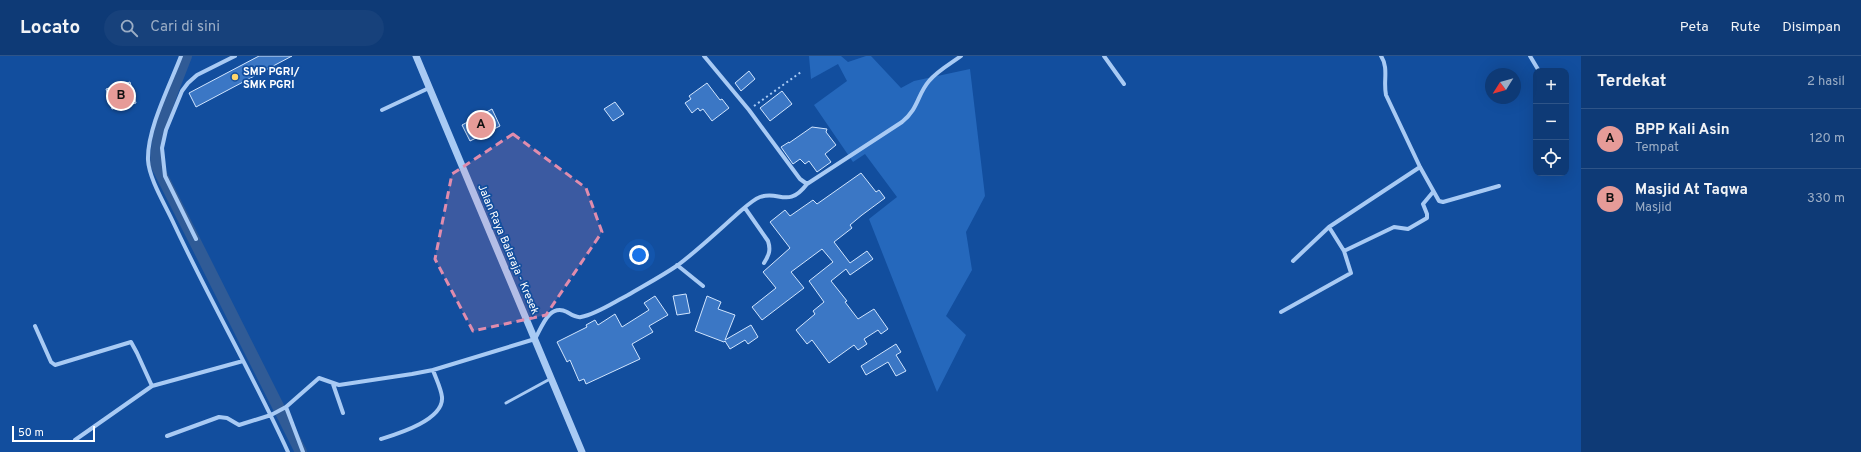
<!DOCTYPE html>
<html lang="id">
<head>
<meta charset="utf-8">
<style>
	:root { --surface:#0e3a76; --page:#17417b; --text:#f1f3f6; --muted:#9badc5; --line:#2e5488; --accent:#e69b98 }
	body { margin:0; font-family:Overpass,sans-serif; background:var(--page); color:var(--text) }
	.controls { position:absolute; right:12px; top:12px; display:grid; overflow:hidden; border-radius:8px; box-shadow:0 4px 16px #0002 }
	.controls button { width:36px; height:36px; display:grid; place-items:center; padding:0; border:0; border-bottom:1px solid var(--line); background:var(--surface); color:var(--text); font:20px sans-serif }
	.compass { position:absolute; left:1485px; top:12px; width:36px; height:36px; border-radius:50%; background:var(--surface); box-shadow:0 4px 16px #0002; rotate:233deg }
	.scale { position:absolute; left:12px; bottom:10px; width:83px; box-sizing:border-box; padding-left:4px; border:2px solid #fff; border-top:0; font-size:11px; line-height:14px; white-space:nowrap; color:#fff; -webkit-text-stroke:3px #124e9e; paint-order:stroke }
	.you { position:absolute; left:639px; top:199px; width:14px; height:14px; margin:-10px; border:3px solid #fff; border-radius:50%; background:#1a73e8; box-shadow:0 0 0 6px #1a73e833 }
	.badge { display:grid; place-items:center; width:26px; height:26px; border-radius:50%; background:var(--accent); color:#111; font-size:13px; font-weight:700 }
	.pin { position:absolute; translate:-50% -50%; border:2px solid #fff; box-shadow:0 1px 4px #0006 }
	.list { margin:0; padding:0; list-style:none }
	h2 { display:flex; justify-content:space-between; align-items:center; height:52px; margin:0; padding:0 16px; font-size:17px }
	h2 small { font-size:13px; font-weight:400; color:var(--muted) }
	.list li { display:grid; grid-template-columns:26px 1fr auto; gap:12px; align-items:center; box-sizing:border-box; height:60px; padding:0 16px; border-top:1px solid var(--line) }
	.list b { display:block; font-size:15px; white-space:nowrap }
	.list p { margin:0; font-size:13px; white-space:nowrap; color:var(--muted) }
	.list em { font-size:13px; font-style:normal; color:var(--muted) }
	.icon { flex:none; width:22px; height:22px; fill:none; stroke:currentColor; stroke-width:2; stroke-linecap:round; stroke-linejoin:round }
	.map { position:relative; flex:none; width:1581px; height:396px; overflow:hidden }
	header { display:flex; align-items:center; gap:24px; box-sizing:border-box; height:56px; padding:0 20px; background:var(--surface); border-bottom:1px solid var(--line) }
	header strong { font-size:19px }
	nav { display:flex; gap:22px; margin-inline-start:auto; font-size:14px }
	.search { width:280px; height:36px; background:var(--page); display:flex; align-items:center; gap:10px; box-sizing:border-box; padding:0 14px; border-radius:22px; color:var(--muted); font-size:15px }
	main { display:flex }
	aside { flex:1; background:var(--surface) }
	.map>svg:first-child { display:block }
</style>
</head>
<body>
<header>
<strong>Locato</strong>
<div class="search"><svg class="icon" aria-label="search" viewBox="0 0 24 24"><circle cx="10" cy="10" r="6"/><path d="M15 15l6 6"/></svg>Cari di sini</div>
<nav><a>Peta</a><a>Rute</a><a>Disimpan</a></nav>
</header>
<main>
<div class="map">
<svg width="1581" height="396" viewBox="0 0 1581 396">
	<rect width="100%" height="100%" fill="#124e9e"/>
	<path fill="#2568bc" d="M809,0H841L848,6L866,0H871L901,32L914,25L970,13L985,140L966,176L972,214L946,260L966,279L937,336L869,163L897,141L865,98L853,106L814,49L847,25L838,8L811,23Z"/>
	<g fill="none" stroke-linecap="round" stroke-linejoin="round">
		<path stroke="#305b96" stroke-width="12" d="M186,0C173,34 156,71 156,108L301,396"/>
	</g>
	<path fill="#3b77c5" stroke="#d1e5fe" d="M259,0H292L196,51L189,37Z
		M749,15L755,23L741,35L735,27Z
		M130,26L136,47L112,53L106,33Z
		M707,27L720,44L722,43L729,52L712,65L703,53L700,55L698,52L692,57L685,47L691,43L689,40Z
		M782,35L792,48L770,65L760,52Z
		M615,46L624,58L613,65L604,53Z
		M492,53L500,70L470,85L462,69Z
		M812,71L827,73L826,76L836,89L825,98L831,106L817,116L809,105L805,108L800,103L793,108L781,91L789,86V87Z
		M861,117L876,136L879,134L885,142L862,159L850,169L852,172L834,186L850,207L867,195L873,203L850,219L846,213L831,225L847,245L845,246L858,263L874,253L888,273L881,278L878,274L864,283L867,288L858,294L854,289L829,307L812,284L807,288L796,274L815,258L813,255L824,246L809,225L833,206L822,193L791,216L804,232L762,264L752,251L776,232L763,216L790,192L770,166L785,154L790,160L813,144L817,148Z
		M686,238L690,257L677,259L673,240Z
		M655,240L668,259L649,270L653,276L632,288L640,303L586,328L584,323L579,325L570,304L567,306L557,286L587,271L586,269L595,264L598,269L615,258L622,271L649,254L644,247Z
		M707,240L721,246L718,253L735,259L725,284L751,269L758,281L748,288L745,284L730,293L725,285L724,286L695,275Z
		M896,288L901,296L896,299L906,315L896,320L888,306L866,319L861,310Z"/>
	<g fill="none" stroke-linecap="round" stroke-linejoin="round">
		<path stroke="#a8caf4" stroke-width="2" stroke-dasharray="2 3" stroke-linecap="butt" d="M754,50L801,16"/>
		<path stroke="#a8caf4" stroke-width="3" d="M506,347L550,323"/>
		<path stroke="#a8caf4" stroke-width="4" d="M181,0C170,29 147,73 148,104C149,123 166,150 174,168C210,245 253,319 288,396
			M704,0L749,54L800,123L807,128
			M1104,0L1124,28
			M1381,0C1389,12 1383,25 1386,39L1420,111L1439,145L1443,146L1499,130
			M1530,0L1539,15
			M382,54L429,32
			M745,152L768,185C771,194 769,199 764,207
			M196,183L165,120L162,92L166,74L182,35L188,27L197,19L235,0
			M1344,195L1394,171L1408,173L1427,162V158L1423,148L1433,136
			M1293,205L1329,171L1420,111
			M677,209L703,230
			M1281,256L1351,217L1344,195L1329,171
			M35,270L51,306L55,309L131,286L137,297L152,330L243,305
			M333,328L343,357
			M286,351L303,396
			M167,380L219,361L227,362L239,369L271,359L286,351L319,322L339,329L412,318L433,314L535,283C542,271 549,247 567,256C572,259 576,262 581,261C597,258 614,246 628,239C645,229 662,220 678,209C698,194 717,176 736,159C743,153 752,144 760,141C779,134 788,153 807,128L902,66C919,52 917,39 929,25C937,15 950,8 961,0
			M381,383C397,378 444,364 442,341C441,332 436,323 433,314
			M75,384L152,330"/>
		<path stroke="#a8caf4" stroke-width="7" d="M416,0L582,396"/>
	</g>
	<path fill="#e08cad" fill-opacity="0.2" stroke="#e08cad" stroke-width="3" stroke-dasharray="8 5" stroke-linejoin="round" d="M513,78L586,132L602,176L546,259L473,275L435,203L452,118Z"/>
	<circle fill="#ffd66c" stroke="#124e9e" stroke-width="1.5" cx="235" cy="21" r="4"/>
	<g text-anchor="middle" stroke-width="3.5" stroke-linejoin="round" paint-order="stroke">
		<g font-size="11" font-weight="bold" fill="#fff" stroke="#124e9e" text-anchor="start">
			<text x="243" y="19">SMP PGRI/<tspan x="243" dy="13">SMK PGRI</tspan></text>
		</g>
		<g font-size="11" fill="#fff" stroke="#124e9e">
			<text transform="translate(509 193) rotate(67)" y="4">Jalan Raya Balaraja - Kresek</text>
		</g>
	</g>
</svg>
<div class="controls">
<button>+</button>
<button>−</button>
<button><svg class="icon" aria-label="locate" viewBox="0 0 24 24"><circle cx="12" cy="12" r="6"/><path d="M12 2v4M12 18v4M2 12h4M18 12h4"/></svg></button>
</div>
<svg class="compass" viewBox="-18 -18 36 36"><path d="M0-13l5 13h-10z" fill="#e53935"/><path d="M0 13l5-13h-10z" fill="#9badc5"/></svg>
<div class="scale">50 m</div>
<div class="you"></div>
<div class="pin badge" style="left:481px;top:69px">A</div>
<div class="pin badge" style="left:121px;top:40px">B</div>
</div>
<aside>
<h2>Terdekat<small>2 hasil</small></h2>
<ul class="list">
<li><span class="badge">A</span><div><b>BPP Kali Asin</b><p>Tempat</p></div><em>120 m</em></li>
<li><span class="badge">B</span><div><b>Masjid At Taqwa</b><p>Masjid</p></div><em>330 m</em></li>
</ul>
</aside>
</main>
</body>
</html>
